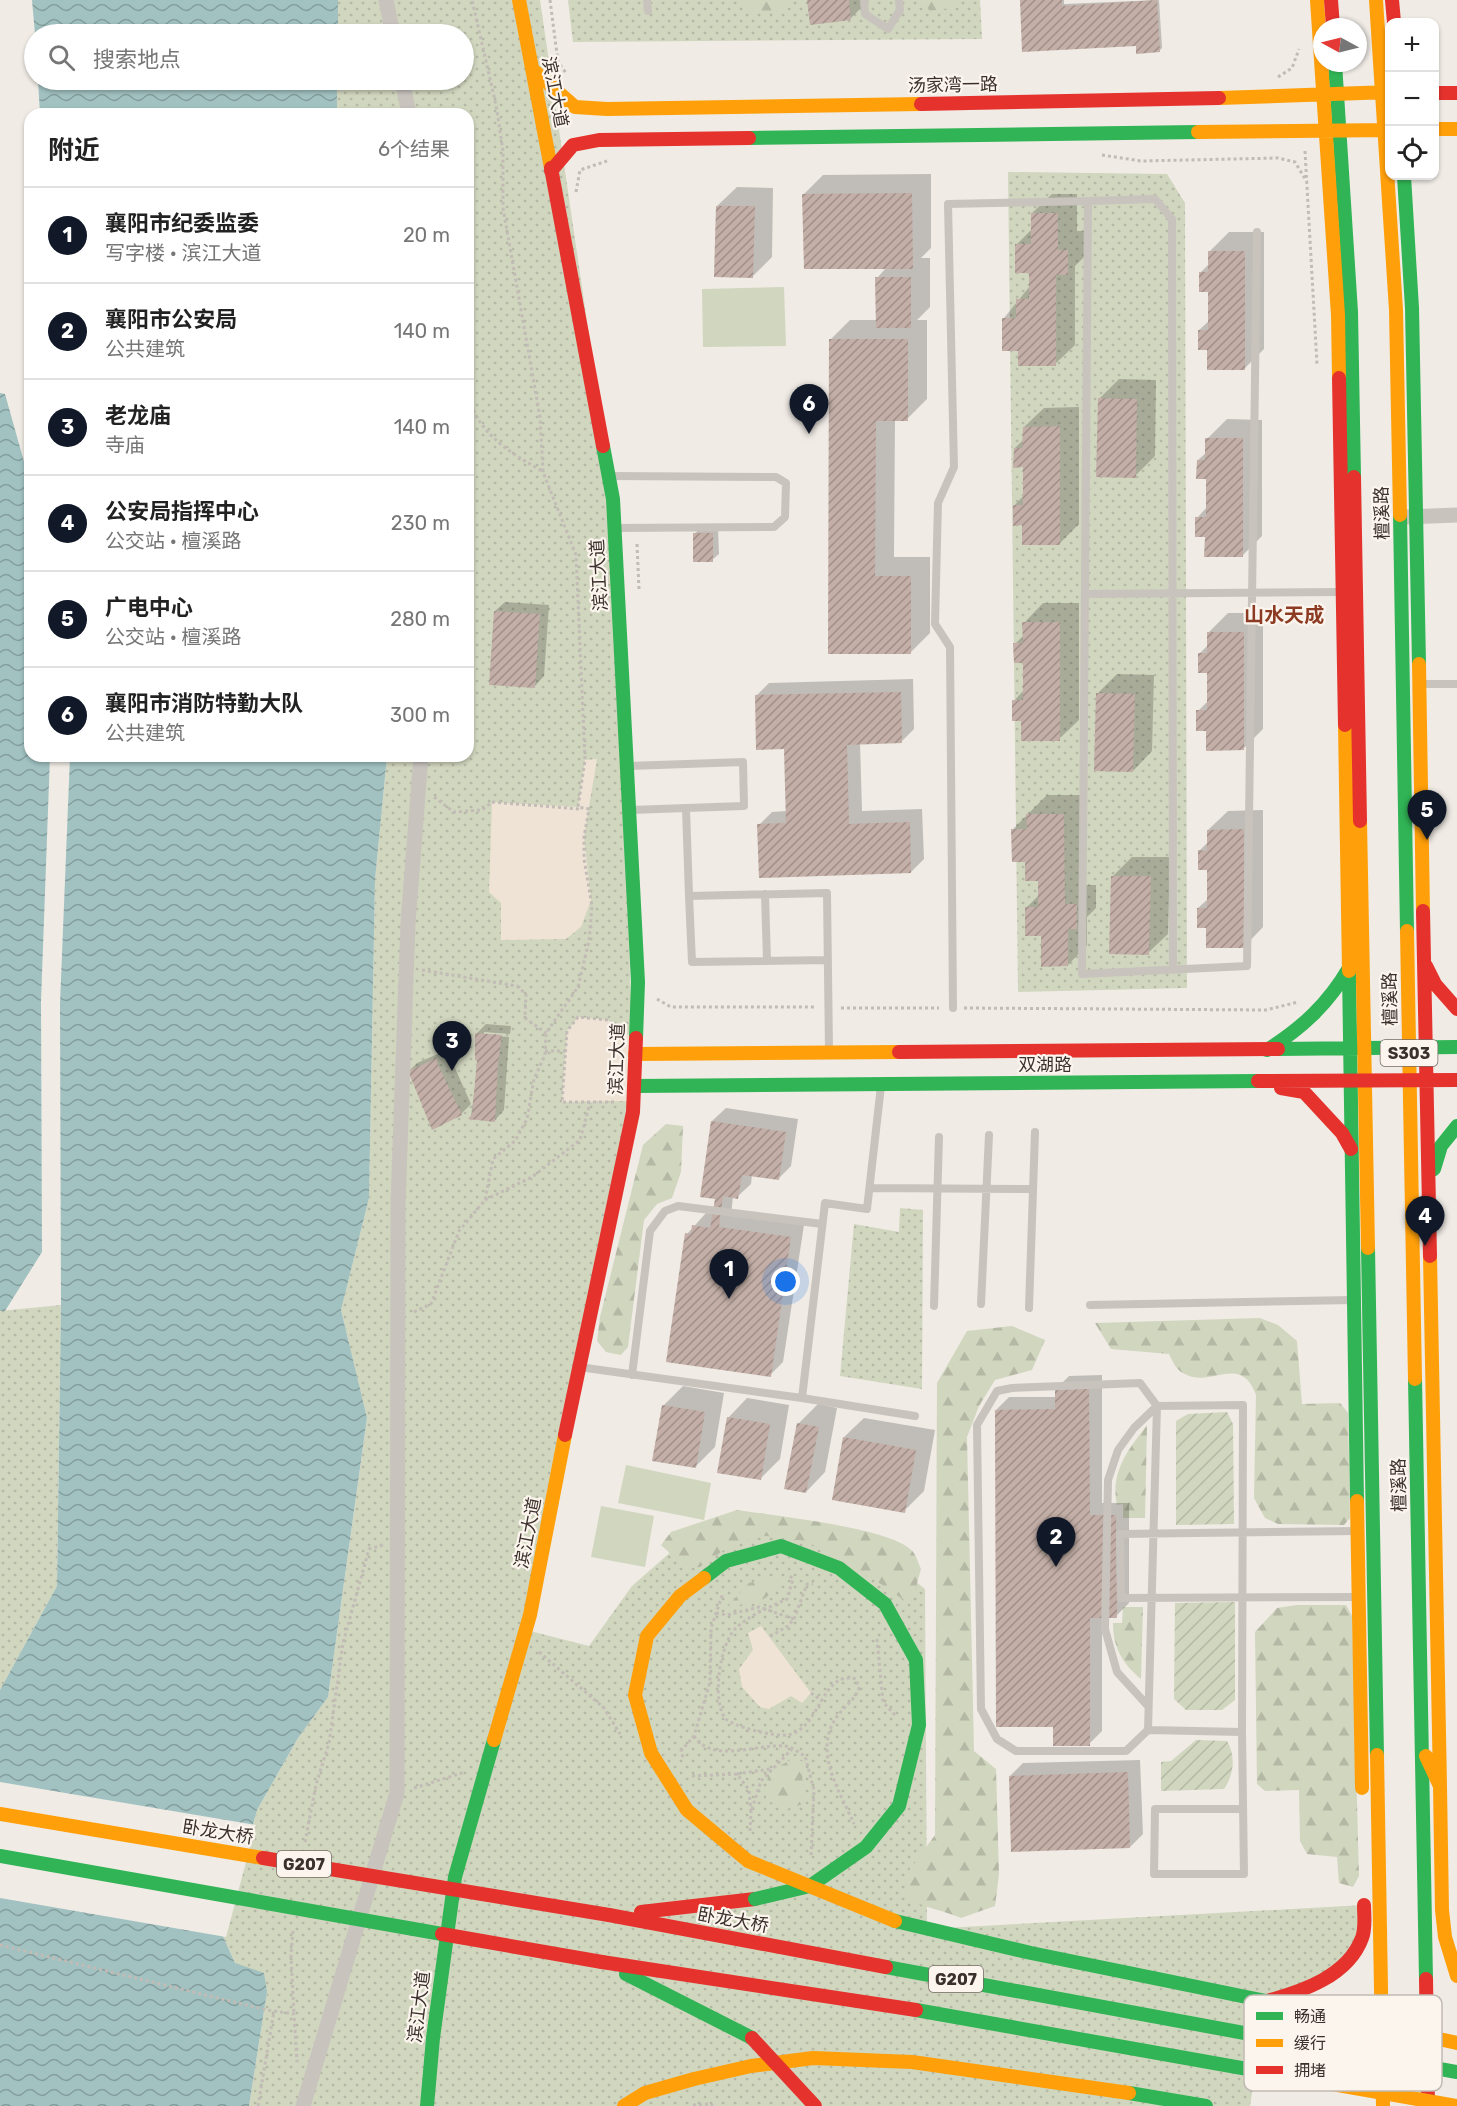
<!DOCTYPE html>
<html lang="zh">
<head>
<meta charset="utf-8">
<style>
	:root { --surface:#fff; --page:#f6f6f6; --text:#222; --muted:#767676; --line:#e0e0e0; --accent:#111827 }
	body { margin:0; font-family:Rubik,"Noto Sans SC",sans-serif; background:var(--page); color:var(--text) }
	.controls { position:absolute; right:18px; top:18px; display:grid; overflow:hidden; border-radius:12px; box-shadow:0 2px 4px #0004 }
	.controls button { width:54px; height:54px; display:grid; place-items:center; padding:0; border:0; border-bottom:2px solid var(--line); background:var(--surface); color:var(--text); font:30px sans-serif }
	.compass { position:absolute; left:1313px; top:18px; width:54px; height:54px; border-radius:50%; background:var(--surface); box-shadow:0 2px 4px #0004; rotate:277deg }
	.you { position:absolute; left:786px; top:1282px; width:21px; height:21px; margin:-15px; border:4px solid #fff; border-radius:50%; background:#1a73e8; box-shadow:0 0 0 9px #1a73e833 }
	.badge { display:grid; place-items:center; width:39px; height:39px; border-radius:50%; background:var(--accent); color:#fff; font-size:20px; font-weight:700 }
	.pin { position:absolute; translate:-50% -50px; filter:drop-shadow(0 2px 3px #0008) }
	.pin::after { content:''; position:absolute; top:32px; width:21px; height:18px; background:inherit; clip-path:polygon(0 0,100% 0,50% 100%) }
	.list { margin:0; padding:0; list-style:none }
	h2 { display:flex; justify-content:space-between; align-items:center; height:78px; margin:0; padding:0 24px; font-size:26px }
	h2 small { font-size:20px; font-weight:400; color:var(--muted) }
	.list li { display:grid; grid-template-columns:39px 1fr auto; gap:18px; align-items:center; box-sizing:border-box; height:96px; padding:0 24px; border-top:2px solid var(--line) }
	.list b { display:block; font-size:22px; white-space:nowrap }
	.list p { margin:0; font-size:20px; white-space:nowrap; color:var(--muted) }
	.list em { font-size:20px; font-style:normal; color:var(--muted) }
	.icon { flex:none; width:33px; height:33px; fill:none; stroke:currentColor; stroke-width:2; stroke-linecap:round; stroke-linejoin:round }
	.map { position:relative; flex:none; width:1457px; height:2106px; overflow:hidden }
	.search { position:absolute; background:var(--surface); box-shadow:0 2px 4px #0004; left:24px; top:24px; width:450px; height:66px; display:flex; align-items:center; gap:15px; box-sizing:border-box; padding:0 21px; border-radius:33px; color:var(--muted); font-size:22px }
	.panel { position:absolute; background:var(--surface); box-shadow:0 2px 4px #0004; left:24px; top:108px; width:450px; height:654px; border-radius:18px }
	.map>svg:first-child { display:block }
</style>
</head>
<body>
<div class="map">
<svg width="1457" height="2106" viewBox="0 0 1457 2106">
	<defs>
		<pattern id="grass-dots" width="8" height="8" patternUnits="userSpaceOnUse" patternTransform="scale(1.5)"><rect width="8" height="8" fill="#d1d6bf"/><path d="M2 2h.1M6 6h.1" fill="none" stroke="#b4b8a4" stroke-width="1.8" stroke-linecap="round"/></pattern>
		<pattern id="forest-firs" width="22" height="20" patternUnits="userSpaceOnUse" patternTransform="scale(1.5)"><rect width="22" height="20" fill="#d1d6bf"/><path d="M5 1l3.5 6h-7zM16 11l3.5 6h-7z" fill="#b4b8a4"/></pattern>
		<pattern id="garden-furrows" width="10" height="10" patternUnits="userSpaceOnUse" patternTransform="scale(1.5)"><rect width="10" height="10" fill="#d1d6bf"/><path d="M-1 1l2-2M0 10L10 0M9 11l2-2" fill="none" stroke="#b4b8a4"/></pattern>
		<pattern id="water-waves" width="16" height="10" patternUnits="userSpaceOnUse" patternTransform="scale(1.5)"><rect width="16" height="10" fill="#a1c2c1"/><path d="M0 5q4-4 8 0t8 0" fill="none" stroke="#849e9d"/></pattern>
		<pattern id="building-hatch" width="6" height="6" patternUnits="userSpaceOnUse" patternTransform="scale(1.5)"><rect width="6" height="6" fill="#c3afa7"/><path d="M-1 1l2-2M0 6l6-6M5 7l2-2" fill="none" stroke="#a08f88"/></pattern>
	</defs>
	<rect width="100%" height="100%" fill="#f0ebe5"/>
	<path fill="url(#grass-dots)" d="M338,0H540L613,499L634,1086L526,1630L589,1646L632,1586L681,1543L762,1513L867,1543L925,1589L927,1929L1364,1905L1349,1960L1266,2001L1250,2106H249L267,1992L235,1963L222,1934L257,1810L298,1738L328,1697L367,1419L341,1310L369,1198L375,880L387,756H468V114H337V80H464V34H338Z
		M568,0H980L982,39L573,42Z
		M1008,172L1167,174L1185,203L1187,988L1018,992Z
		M900,1208L923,1210L922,1389L840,1376L854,1224L899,1232Z
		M61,1305L57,1586L0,1690V1311Z"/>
	<path fill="url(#forest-firs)" d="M735,0H789L788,9L750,13Z
		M920,0H959L957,7L930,11Z
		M666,1124L683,1126L681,1172L672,1198L657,1204L644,1220L628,1347L621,1355L606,1352L597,1341L600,1317L643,1145Z
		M1260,1318L1278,1325L1297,1341L1302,1404L1340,1403L1348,1413L1350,1518L1344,1525L1278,1524L1265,1518L1254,1498L1256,1395C1240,1352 1211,1390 1183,1373C1176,1370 1172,1360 1169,1354L1111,1349L1095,1323Z
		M1012,1326L1045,1340L1032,1370L995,1380L979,1406L967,1437L974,1751L996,1769L999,1874L995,1906L961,1918C943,1910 918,1907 904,1895L908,1872L935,1835L937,1383L967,1331Z
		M1147,1425L1145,1518H1123V1504L1117,1505C1110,1472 1128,1450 1147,1425Z
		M737,1510C775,1516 885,1527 910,1549C916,1553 918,1563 921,1569L911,1605L881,1584L806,1541L759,1535L724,1550L700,1567L686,1568L661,1545L671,1532Z
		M772,1577L781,1578C768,1604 755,1603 728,1606L749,1583Z
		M1297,1605H1346L1352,1616L1359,1876L1353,1887L1339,1883L1337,1857L1307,1854L1300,1841L1299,1790L1265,1791L1257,1784L1255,1632L1277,1608Z
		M1123,1607H1143L1141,1679C1123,1664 1113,1648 1113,1623H1122Z
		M792,1759L802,1761L803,1804L787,1809L766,1800L768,1773Z"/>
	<path fill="url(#garden-furrows)" d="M1227,1412L1233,1424L1234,1524L1176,1525V1421L1188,1414Z
		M1235,1602V1700L1222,1710H1186L1174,1699L1175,1603Z
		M1196,1740L1227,1741C1236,1756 1234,1775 1224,1789L1161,1791V1762L1171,1761Z"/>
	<path fill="#d1d6bf" d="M784,287L786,346L703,347L702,289Z
		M626,1465L711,1483L704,1520L618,1503Z
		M601,1506L654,1516L645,1567L591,1557Z"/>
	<path fill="#eee3d5" d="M597,759L584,837L591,900L581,927L566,939L501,940V903L489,892L492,802L578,807L585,760Z
		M578,1017L608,1020L636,1040L633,1101L562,1102L567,1031Z
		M761,1626L811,1693L802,1703L791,1696L769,1709L760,1707L742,1687L739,1669L753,1650L748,1633Z"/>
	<path fill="url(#water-waves)" d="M32,0H338V34H35Z
		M38,80H337V114H40Z
		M0,393L5,394L30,483V756H50L41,1001L42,1252L5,1311H0Z
		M70,756H387L375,880L369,1198L341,1310L367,1418L328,1697L298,1738L257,1810L222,1934L235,1963L264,1973L267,1992L249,2106H0V1690L57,1586L61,1305L60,1004Z"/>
	<path fill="#f0ebe5" d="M0,1782L256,1825L226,1937L0,1898Z"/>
	<path fill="#0003" d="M808,0H869L851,18Z
		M1021,0H1064V4L1159,0L1162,48L1159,51L1137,44Z
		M931,174V248L921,258H930V307L917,320H927V399L907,419H895L894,557H930V633L910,653L830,652V340L850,320H877V278L887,267L803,195L823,175Z
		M737,187L773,188L772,257L752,277L717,206Z
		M1052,194H1077V231H1087V254L1075,266V345L1055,364L1020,349L1004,318L1030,286V271L1016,245L1032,229V213Z
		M1229,232H1264V349L1245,368L1208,348L1199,330L1210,320V290L1200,273L1209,264V252Z
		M1119,379L1156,380L1155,456L1135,476L1099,399Z
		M1079,407V524L1059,544L1023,524L1014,506L1024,495V466L1015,448L1024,439V427L1044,408Z
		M1227,419L1262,420V536L1242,556L1206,536L1197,518L1207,507V478L1198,460L1207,452V439Z
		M701,528H718L719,554L712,560L694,534Z
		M505,602L549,605L544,676L535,686L495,611Z
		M1043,603H1079V720L1059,739L1023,719L1014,701L1024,690V661L1015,644L1024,635V623Z
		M1228,613H1263V729L1243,749L1207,729L1198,711L1209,700V671L1199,654L1208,645V633Z
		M1117,674L1154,675L1152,751L1133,771L1097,694Z
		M913,679L914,729L901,742L860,743L862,811L922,809L924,859L911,872L759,825L772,812L787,811L785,748L756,696L769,683Z
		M1047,795H1083L1084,885H1096V908L1087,917V945L1068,965L1042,934L1026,908L1040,894V879L1026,860L1012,830Z
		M1263,810V927L1244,947L1207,927L1198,908L1209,898V869L1199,851L1208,842V830L1228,811Z
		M1132,857H1170L1168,934L1148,953L1113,876Z
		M486,1024L511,1026L510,1034L484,1032V1035L509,1037L504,1110L495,1120L471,1116L479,1059L477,1033Z
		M447,1050L471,1104L461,1114L408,1072L417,1063Z
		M726,1108L798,1119L791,1166L778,1179L752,1175L751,1184L737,1197H733L731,1214L804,1225L783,1362L770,1375L687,1234L706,1213L714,1214L716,1198L712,1121Z
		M1102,1375V1503H1129V1603L1116,1616L1102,1617V1731L1089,1744L1055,1725L996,1410L1009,1397H1056V1389L1069,1376Z
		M683,1386L724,1393L715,1447L695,1467L663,1406Z
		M747,1398L789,1405L780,1459L760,1479L728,1418Z
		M818,1404L837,1408L825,1472L806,1492L798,1424Z
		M864,1418L935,1430L924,1491L904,1511L844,1437Z
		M1140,1760L1143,1834L1130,1847L1010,1776L1023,1763Z"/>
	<path fill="url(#building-hatch)" d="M807,0H849L851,20L810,25Z
		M1020,0H1062V6L1157,0L1160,52L1136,54V46L1022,52Z
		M912,193L913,269H804L802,194Z
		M716,206H755L753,278L714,277Z
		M1031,213H1058V250H1068V275H1056V366H1018V351H1002V318H1016V299H1029V273H1015V244H1031Z
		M1208,251H1245V370H1207V350H1198V330H1208V292H1199V272H1208Z
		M875,277H911V328H876Z
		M829,339H908V421H876L875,576H911V654H828Z
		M1098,398L1137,399L1136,478L1096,477Z
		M1060,426V545H1022V525L1013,526V505H1023V467L1013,468L1014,448H1022L1023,427Z
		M1205,438H1243V557H1204L1205,537H1195V517H1206V479H1196L1197,460H1205Z
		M693,533H713V562H693Z
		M494,611L540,614L535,688L489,685Z
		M1022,622H1060V741H1021V721H1012V700H1023V663H1014L1013,643H1023Z
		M1207,632H1244V750L1206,751V731H1196V710H1207V673H1198V653H1207Z
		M901,692L902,743L847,745L849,824L910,822L911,873L759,878L757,824L786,823L784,749L756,750L755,695Z
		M1096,693L1135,694L1133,772L1094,771Z
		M1026,814H1064L1065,904H1077V929H1068V966L1041,967V936H1025V907H1038V881H1025V862H1012L1011,829H1027Z
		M1244,829V948H1206V928H1197V908H1207V870H1198V850L1207,851V830Z
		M1111,876H1151L1149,955L1109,954Z
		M475,1033L502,1035L498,1063L495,1122L468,1119L472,1114L477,1061L475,1060Z
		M437,1058L438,1065L462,1115L432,1130L411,1078L406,1072Z
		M711,1121L786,1132L779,1180L742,1175L738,1199L723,1196L719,1227L791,1237L771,1377L666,1362L685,1233L691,1234L692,1225L710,1228L715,1199L700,1197Z
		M1055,1388H1089L1090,1515H1116L1117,1618H1090V1746H1053V1727H996L995,1410L1055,1409Z
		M662,1405L705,1412L696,1468L652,1461Z
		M727,1417L770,1424L761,1480L717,1473Z
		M797,1423L819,1427L806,1493L784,1489Z
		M843,1437L916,1450L905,1513L832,1500Z
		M1128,1772L1130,1848L1011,1852L1009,1776Z"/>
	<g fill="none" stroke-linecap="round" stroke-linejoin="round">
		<path stroke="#c2bbb6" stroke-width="3" stroke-dasharray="3 3" stroke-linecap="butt" d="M550,0L558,62L566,73
			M1278,77L1292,68L1299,49
			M1305,151L1317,364
			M1102,155L1141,161L1278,158L1295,162L1307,182
			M576,192L580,170L607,161
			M468,399C483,437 509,452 542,471
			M637,544L639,589
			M434,797L454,812L482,810L492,802L579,809
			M422,970L517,986L526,994L525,1018L546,1033
			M657,999L671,1007H816
			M841,1008H939
			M964,1008L1266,1010L1298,1002
			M545,1051H565
			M614,1102H562L567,1031L578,1017L608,1020L617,1026
			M485,1200L532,1177L580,1140L590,1103
			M414,1312L431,1304L459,1231L485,1200L493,1159L515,1141L527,1119L534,1079L545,1055L546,1033L578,987L589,941L592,906L584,859V837L589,809L578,807L585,760L576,555L543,472L540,417L503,208V151L496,105L472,0
			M790,1576L793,1579L787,1599C770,1607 749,1615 735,1629C720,1644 711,1703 726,1719C734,1727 776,1737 787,1735C821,1730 821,1669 856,1679L859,1689C854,1701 843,1707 836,1718C813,1752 840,1792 854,1824
			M716,1613L727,1615L759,1607L794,1619L788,1626L769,1637
			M794,1619L807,1584H813
			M877,1639L883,1702L895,1715
			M539,1652L604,1708L620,1734
			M811,1693L822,1701
			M694,1736C713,1764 755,1744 784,1746C791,1746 799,1753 805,1756L814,1790L811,1857
			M683,1757L681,1751L694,1736L710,1682L711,1628L723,1593
			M737,1774L770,1769
			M692,1776L737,1774L749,1790L751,1812L761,1781L792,1749
			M414,1788L465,1772
			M750,1831L751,1812
			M305,1842L316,1785L329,1743L343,1643L369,1549L383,1545
			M293,1931L291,1955L294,2014
			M0,1945L267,2010L294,2014L297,2062
			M693,2105L709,2104L713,2106
			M258,2106L274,2011"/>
		<path stroke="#c9c3be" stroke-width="8" d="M647,0L648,11
			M864,0L865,14L888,29L900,10L899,0
			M610,476L776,477L786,483L785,517L774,527L616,528
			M1087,594L1340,592
			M1421,684H1457
			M629,766L743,762L744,806L686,808L689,896L827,893L829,1051
			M631,810L686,808
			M765,894L767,961
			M689,896L692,962L828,960
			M1173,970L1172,219L1155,199L1088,201L1082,974L1247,966L1257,232
			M953,1008L950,647L935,624L938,503L954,467L948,204L1088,201
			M870,1188L1032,1189
			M981,1304L989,1135
			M1090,1305L1353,1300
			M934,1306L939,1137
			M1029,1308L1035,1132
			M579,1367L802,1398L825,1203L867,1209L881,1086
			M632,1375L650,1231L665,1211L678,1206L822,1224
			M802,1398L915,1416
			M1243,1405L1242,1732L1148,1730L1157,1406Z
			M1357,1531L1120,1534L1121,1598L1358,1597
			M1148,1730L1126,1751H1016L997,1739L981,1709L977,1425L997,1391L1012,1388L1140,1383L1157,1406L1134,1428L1118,1450L1108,1480L1105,1629L1117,1672L1148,1706
			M1242,1732L1244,1874H1154L1155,1809H1243"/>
		<path stroke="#c9c3be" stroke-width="15" d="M386,0L393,34
			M402,80L409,114
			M1406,517L1457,515
			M303,2106L397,1793L398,1204L408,923L421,756"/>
		<path stroke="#30b455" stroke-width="14" d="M1335,63L1351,312L1354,477
			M749,138L1198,132
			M1404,176L1412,308L1419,664
			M603,446L613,499L638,982L636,1038
			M1400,515L1407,931
			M1349,971L1357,1501
			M1278,1049L1457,1047
			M1267,1050C1302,1028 1328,1004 1349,968
			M634,1086L1258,1081
			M1434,1169L1441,1146L1457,1126
			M1368,1248L1377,1755
			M1415,1379L1426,1979
			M886,1967L1304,2044
			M626,1974L752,2038
			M916,2010L1298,2078
			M1129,2093L1206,2106
			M427,2106L433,2038L455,1877L494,1740"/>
		<path stroke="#ff9f0a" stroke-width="14" d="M519,0L551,168
			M1317,0L1338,315L1339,378
			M1376,0L1396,310L1400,515
			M532,69L575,107L607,109L921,104
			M1219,98L1390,92
			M1434,129H1457
			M1198,132L1390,130
			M1419,664L1423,911
			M1345,725L1349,971
			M1360,821L1368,1248
			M1407,931L1415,1379
			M635,1054L899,1052
			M1430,1256L1440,1786
			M1357,1501L1362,1788
			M494,1740L530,1615L565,1435
			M1377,1755L1383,2106
			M1426,1756L1440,1786L1442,1910L1445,1937L1457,1976
			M1266,2001L1457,2043
			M624,2106L645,2093L694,2079L751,2066L813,2058L912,2062L1129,2093"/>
		<path stroke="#e5322d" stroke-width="14" d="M1331,0L1333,27
			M1392,0L1394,22
			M1434,93H1457
			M921,104L1219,98
			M551,168L603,446
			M551,171L573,145L599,140L749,138
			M1339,378L1345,725
			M1354,477L1360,821
			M1423,911L1430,1256
			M1426,966L1435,984L1457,1009
			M899,1052L1278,1049
			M1258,1081L1457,1080
			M1281,1088L1304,1092L1342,1133L1351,1149
			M565,1435L633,1112L636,1038
			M641,1912L755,1899
			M609,1915L886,1967
			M602,1962L916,2010
			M1426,1979L1428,2106
			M1267,2001C1303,1991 1348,1976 1362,1938C1366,1928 1364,1916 1364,1905"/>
		<path stroke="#30b455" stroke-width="14" d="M704,1578L726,1561L781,1546L839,1568L885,1604L916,1660L919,1725L899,1806L866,1847L810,1886L755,1899
			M0,1856L442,1934
			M895,1921L1031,1953L1266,2001
			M1304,2044L1457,2072"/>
		<path stroke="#ff9f0a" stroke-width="14" d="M704,1578L680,1596L647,1636L635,1695L651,1753L687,1810L748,1861L895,1921
			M0,1814L263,1858
			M1298,2078L1457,2106"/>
		<path stroke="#e5322d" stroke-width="14" d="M263,1858L609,1915
			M442,1934L602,1962
			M752,2038L815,2106"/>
	</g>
	<g text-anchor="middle" stroke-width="4.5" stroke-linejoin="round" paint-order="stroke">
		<g fill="#fbf5ee" stroke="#756b66" stroke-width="1.5">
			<rect x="1380.5" y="1040" width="57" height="26" rx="4.5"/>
			<rect x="277" y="1851" width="54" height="26" rx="4.5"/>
			<rect x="929" y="1966" width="54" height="26" rx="4.5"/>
		</g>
		<g font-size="16" font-weight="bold" fill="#3b302b">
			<text x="1409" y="1059">S303</text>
			<text x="304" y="1870">G207</text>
			<text x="956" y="1985">G207</text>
		</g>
		<g font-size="18" fill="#3b302b" stroke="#fbf5ee">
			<text transform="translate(953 85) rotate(-1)" y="6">汤家湾一路</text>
			<text transform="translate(555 92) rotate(79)" y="6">滨江大道</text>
			<text transform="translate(1382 513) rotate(-91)" y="6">檀溪路</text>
			<text transform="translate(599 575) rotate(-93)" y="6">滨江大道</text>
			<text transform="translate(1390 999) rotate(-91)" y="6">檀溪路</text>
			<text transform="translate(617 1059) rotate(-88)" y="6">滨江大道</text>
			<text x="1045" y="1071">双湖路</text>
			<text transform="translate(1399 1485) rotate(-91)" y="6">檀溪路</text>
			<text transform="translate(528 1533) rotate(-79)" y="6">滨江大道</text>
			<text transform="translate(218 1832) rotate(9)" y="6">卧龙大桥</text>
			<text transform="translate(733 1920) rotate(10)" y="6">卧龙大桥</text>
			<text transform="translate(419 2007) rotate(-83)" y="6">滨江大道</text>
		</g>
		<g font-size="20" font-weight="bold" fill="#8c3b22" stroke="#fbf5ee">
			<text x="1284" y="622">山水天成</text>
		</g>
	</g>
	<rect x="1244" y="1995" width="198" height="96" rx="9" fill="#fbf5ee" stroke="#c1bab4" stroke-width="1.5"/>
	<rect x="1256" y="2012" width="27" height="8" fill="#30b455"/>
	<rect x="1256" y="2039" width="27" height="8" fill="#ff9f0a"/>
	<rect x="1256" y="2066" width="27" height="8" fill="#e5322d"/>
	<g font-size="16" fill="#3b302b">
		<text x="1294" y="2022">畅通</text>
		<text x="1294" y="2049">缓行</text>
		<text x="1294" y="2076">拥堵</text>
	</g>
</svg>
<div class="controls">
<button>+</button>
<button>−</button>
<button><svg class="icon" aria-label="locate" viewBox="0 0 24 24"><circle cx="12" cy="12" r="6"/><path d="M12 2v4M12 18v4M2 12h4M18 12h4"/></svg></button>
</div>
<svg class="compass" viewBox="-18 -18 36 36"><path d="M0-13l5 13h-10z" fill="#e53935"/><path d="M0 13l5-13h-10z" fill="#767676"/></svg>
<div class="you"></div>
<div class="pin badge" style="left:729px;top:1299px">1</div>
<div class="pin badge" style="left:1056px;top:1567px">2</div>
<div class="pin badge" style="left:452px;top:1071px">3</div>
<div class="pin badge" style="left:1425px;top:1246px">4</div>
<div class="pin badge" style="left:1427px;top:840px">5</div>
<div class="pin badge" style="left:809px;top:434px">6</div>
<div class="search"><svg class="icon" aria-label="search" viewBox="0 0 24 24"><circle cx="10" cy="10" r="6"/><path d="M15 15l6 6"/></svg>搜索地点</div>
<section class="panel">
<h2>附近<small>6个结果</small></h2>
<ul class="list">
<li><span class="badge">1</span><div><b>襄阳市纪委监委</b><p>写字楼 · 滨江大道</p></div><em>20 m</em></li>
<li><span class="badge">2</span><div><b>襄阳市公安局</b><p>公共建筑</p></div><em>140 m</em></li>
<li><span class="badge">3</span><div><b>老龙庙</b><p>寺庙</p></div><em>140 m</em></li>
<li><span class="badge">4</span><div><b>公安局指挥中心</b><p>公交站 · 檀溪路</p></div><em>230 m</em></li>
<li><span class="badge">5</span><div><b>广电中心</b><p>公交站 · 檀溪路</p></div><em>280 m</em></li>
<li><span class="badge">6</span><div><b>襄阳市消防特勤大队</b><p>公共建筑</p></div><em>300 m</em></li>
</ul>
</section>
</div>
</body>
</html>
